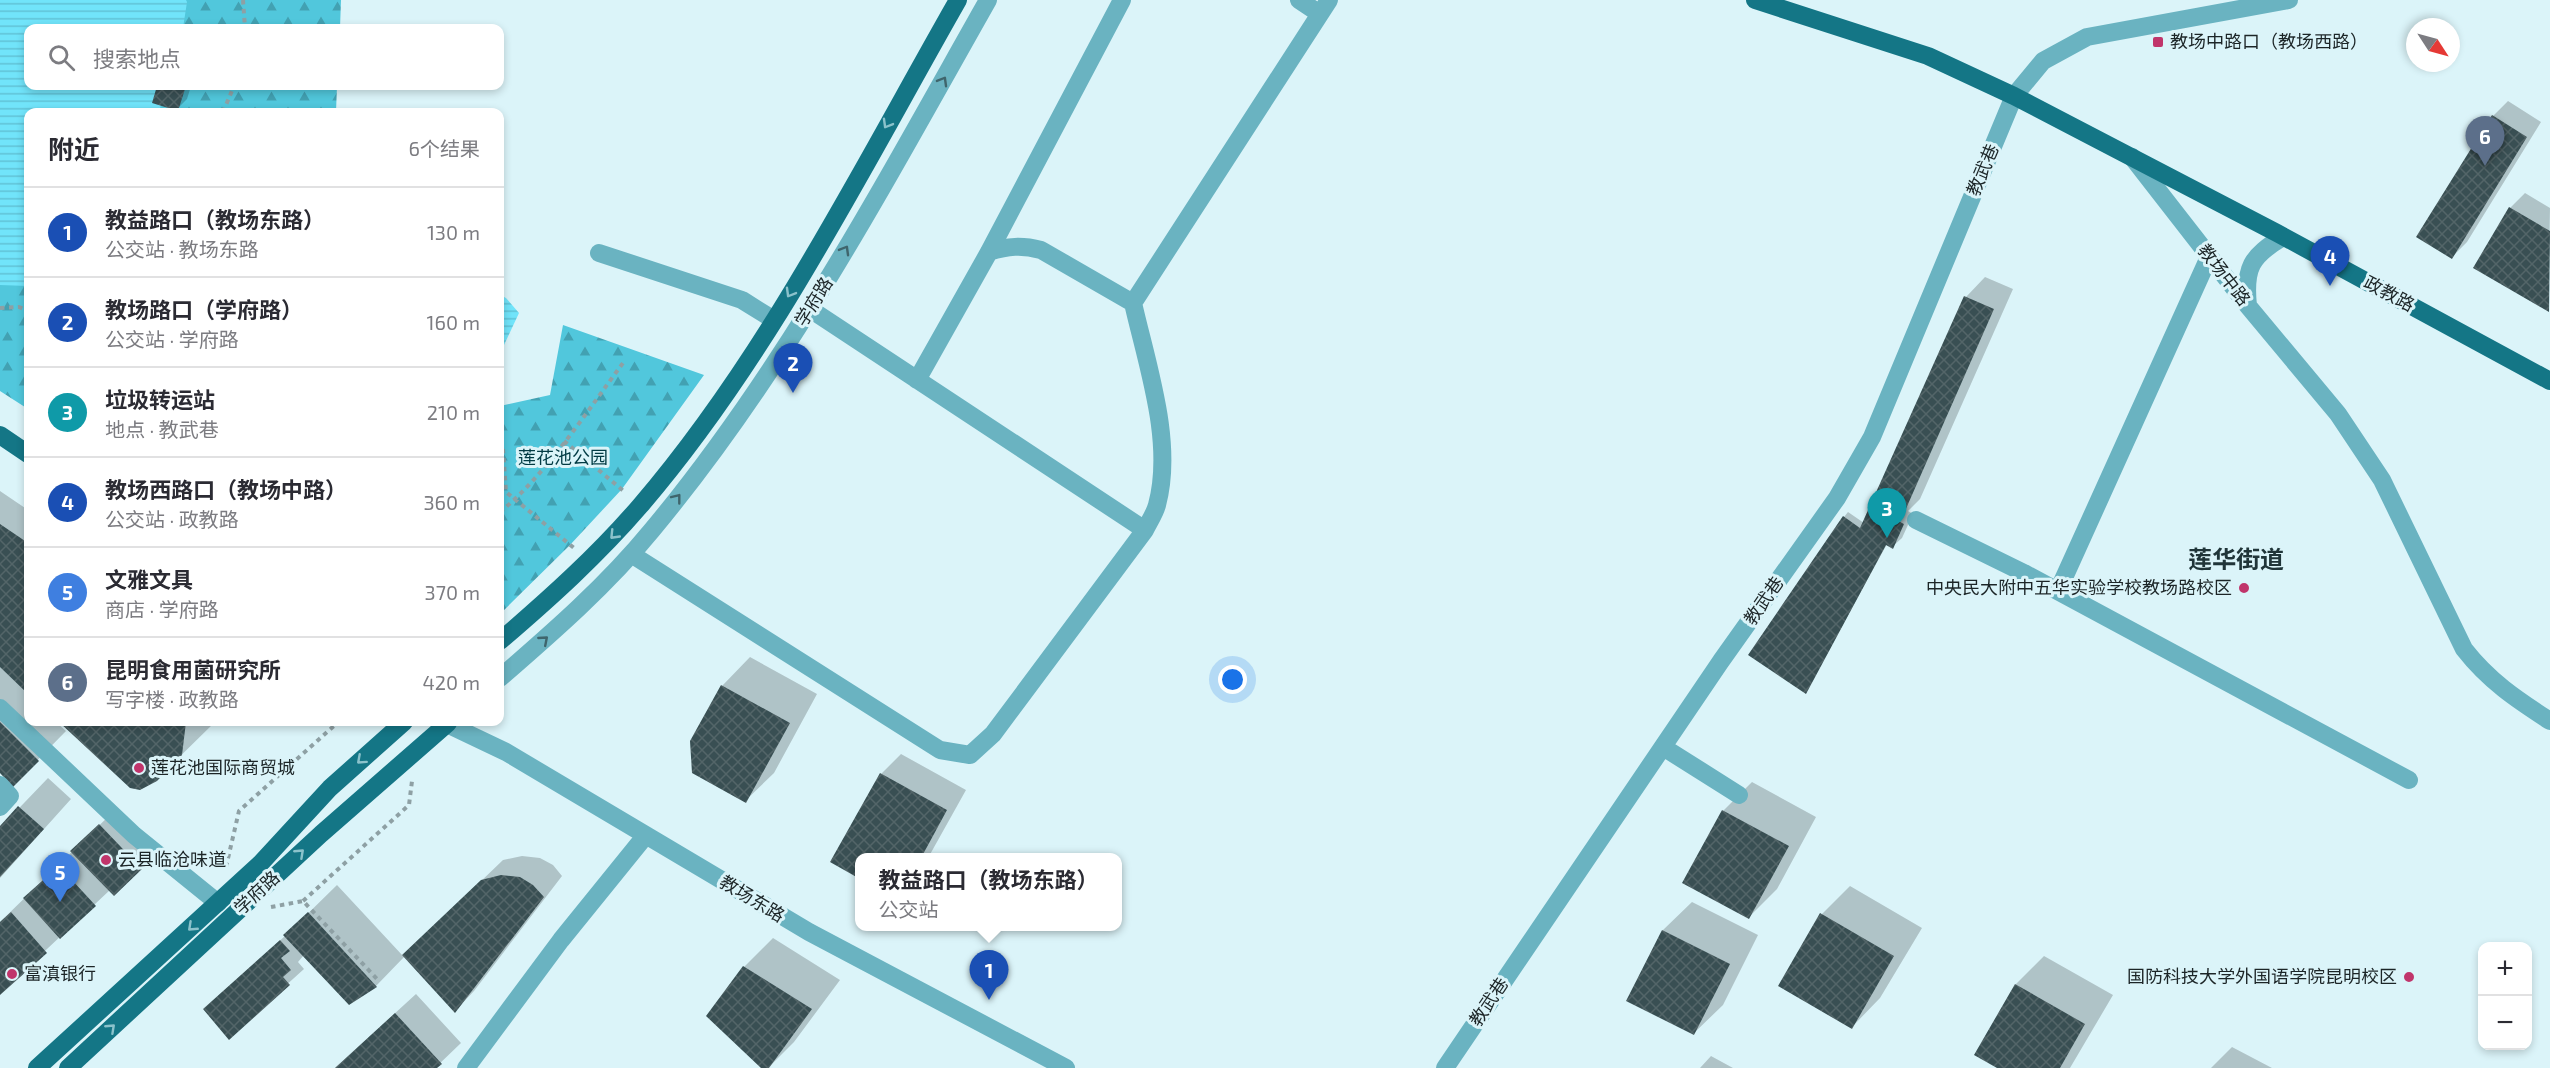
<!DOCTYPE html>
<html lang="zh">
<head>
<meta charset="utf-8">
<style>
	:root { --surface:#fff; --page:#f7f7f7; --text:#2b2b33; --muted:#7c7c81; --line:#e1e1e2; --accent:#c0356b }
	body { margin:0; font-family:"Exo 2","Noto Sans SC",sans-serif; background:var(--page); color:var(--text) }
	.controls { position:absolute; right:18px; bottom:18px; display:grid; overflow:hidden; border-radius:12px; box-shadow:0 3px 9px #0003 }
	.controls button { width:54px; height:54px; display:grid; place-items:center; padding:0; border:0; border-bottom:2px solid var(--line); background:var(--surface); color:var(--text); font:30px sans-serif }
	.compass { position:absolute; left:2406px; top:18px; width:54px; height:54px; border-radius:50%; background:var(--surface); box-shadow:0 3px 9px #0003; rotate:126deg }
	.you { position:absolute; left:1233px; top:680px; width:21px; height:21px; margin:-15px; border:4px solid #fff; border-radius:50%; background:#1a73e8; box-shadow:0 0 0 9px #1a73e833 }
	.badge { display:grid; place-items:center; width:39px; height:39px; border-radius:50%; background:var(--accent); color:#fff; font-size:20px; font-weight:700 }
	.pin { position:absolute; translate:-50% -50px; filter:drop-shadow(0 2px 3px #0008) }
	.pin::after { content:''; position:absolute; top:32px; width:21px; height:18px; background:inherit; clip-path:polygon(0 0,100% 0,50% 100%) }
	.popup { position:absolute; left:855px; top:853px; width:267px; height:78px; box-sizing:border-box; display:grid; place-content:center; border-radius:12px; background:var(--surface); filter:drop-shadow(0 2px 4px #0005); font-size:20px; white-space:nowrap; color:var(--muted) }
	.popup b { font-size:22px; color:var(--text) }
	.popup::after { content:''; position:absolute; left:50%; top:100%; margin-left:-12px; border:12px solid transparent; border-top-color:var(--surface) }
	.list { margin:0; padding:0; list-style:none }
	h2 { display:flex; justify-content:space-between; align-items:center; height:78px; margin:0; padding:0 24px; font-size:26px }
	h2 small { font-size:20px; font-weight:400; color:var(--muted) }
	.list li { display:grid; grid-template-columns:39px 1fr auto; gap:18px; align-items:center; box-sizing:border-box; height:90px; padding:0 24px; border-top:2px solid var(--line) }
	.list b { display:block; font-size:22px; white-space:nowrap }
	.list p { margin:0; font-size:20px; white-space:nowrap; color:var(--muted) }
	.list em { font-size:20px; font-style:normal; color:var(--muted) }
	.icon { flex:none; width:33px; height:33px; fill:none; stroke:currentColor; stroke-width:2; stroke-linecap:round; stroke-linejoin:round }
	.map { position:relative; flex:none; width:2550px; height:1068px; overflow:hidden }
	.search { position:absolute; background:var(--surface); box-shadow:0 3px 9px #0003; left:24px; top:24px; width:480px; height:66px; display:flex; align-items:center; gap:15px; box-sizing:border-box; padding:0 21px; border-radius:12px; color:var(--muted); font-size:22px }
	.panel { position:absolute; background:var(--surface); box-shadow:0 3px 9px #0003; left:24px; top:108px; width:480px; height:618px; border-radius:12px }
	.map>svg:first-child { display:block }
</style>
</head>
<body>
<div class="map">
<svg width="2550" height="1068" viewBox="0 0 2550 1068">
	<defs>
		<pattern id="forest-firs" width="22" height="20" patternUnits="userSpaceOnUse" patternTransform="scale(1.5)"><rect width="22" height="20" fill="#51c7dc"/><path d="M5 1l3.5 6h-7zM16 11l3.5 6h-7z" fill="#42a1b2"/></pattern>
		<pattern id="water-rules" width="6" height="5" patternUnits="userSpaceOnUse" patternTransform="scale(1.5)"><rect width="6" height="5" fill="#71e4fa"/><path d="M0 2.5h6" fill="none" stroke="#61c3d6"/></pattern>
		<pattern id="building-cross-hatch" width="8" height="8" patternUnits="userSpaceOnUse" patternTransform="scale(1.5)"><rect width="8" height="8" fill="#394f53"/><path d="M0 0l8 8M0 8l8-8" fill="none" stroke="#536568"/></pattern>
	</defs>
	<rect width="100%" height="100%" fill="#dbf4f9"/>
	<path fill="url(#forest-firs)" d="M0,0H341L340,28H28V86H337L336,112H28V409L0,391Z
		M563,325L704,375L622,489L570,545L500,614V406L550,395Z"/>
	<path fill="url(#water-rules)" d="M0,0H186L187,2L183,28H28V86H166L159,112H28V286L0,285Z
		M500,295L506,298L519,313L504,345L500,348Z"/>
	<path fill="#0003" d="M158,86H191L187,99L177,109L154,102Z
		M2508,101L2541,122L2467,242L2452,257L2493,116Z
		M2525,193L2550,208L2548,310L2510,208Z
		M1985,277L2013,289L1920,499L1908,511L1913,514L1902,538L1892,547L1887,544L1806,692L1844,517L1848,512L1864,523L1966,297Z
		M0,491L28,510V722H56L66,731L13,785L0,771Z
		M750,657L817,694L774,773L745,801L722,686Z
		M61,722H215L156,780L130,787Z
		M901,754L966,790L928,858H860V877L832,862L881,774Z
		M48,778L71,799L0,878V828Z
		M1752,782L1816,817L1777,889L1749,917L1723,811Z
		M115,810L156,853L114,894L110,890L0,993V922Z
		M522,856L540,858L553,865L562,876L474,991L455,1011L405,956L376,986L350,1003L304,955L298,962L304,969L229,1037L220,995L285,936L337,885L403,956L503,860Z
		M1850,886L1922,928L1880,998L1852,1027L1822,914Z
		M1692,902L1758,935L1723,1005L1694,1033L1628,1000L1663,930Z
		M773,938L840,980L794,1042L768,1068H764L744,967Z
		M2044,956L2113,995L2070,1068H2000L1976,1054L2016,984Z
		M416,994L461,1043L435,1068H335Z
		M2232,1047L2272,1068H2211Z
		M1711,1056L1733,1068H1700Z"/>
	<path fill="url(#building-cross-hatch)" d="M157,86H186L178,111L152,103Z
		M2492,115L2527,137L2452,259L2416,237Z
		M2509,207L2550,231L2549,312L2473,268Z
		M1964,296L1994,309L1901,520L1879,511L1904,524L1893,549L1886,545L1806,694L1748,655L1843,516L1860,528Z
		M0,524L28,543V694L0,667Z
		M721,685L790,723L746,803L692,773L690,741Z
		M0,722L39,761L13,787L0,773Z
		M59,722H186L182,755L157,781L140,790L130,788Z
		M880,773L947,810L921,858H860V879L830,862Z
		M18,806L44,829L0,877V826Z
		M1722,810L1789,846L1749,919L1682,883Z
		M99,824L142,869L114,896L70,851Z
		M59,866L96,906L60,939L23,898Z
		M501,875L520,877L533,885L544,897L455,1013L402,955L481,880Z
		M11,912L47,953L0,995V922Z
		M308,912L377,987L349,1005L283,935Z
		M1820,913L1894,956L1852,1029L1778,986Z
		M1662,930L1730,964L1694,1035L1626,1001Z
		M280,940L290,951L281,958L291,970L283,977L290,985L229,1040L203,1009Z
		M743,966L812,1009L769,1068H761L706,1016Z
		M2015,984L2085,1024L2060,1068H1997L1974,1055Z
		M395,1013L442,1064L437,1068H335Z"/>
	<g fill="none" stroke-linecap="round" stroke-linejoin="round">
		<path stroke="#8ea0a4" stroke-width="4" stroke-dasharray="4.5 4.5" stroke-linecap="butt" d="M243,0L245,28
			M223,112L234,86
			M0,308L19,307L28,311
			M564,441L626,493
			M500,445L503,449L500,451
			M503,449L506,492L574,548
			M500,512C545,476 588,410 623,363
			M226,867L239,811L336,724
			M303,901L409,805L412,781
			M271,907L303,901L379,981"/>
		<path stroke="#6ab3c1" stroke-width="18" d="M1299,0L1320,14
			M2132,157L2248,306L2338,414L2382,480L2464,649C2489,681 2516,699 2550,721
			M989,252C1008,246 1022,245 1041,250L1133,303
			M599,253L742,300L774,320
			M2248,306C2244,268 2251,256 2283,237
			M810,309L1145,530
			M917,380L989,252L1122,0
			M1916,520L2024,573L2409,780
			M631,554L940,750L970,755L993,734L1145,530C1149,522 1155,513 1157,505C1174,442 1147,365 1133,303L1329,0
			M2058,591L2209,257
			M500,678C553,632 607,585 652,530C786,369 885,182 988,0
			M0,708L134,835L218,903
			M443,722L506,752L809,932L1066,1068
			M1663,747L1739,795
			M0,785L10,796L0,807
			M466,1068L561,940L646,835
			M1445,1068L1721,661L1837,498L1872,437L2014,96L2043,61L2087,37L2289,0"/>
		<path stroke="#147686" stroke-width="18" d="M1755,0L1928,56L2014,96L2277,233L2550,381
			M0,435L28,454
			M500,641C549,599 598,555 640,506C768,357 861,170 958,0
			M37,1068L260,864L330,788L404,722
			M68,1068L321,834L448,723"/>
	</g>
	<defs><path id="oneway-chevron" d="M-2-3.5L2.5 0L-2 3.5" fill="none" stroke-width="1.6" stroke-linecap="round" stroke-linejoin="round" transform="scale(1.5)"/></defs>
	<g stroke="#3f656c">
		<use href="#oneway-chevron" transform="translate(943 81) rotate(-60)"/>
		<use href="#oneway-chevron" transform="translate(845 250) rotate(-60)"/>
		<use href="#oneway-chevron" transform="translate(677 498) rotate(-52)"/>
		<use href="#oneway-chevron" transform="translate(544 640) rotate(-41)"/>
	</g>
	<g stroke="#8bc2cb">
		<use href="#oneway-chevron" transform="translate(887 124) rotate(120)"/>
		<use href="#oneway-chevron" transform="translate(790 293) rotate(120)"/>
		<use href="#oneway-chevron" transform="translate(614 535) rotate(134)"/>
		<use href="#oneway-chevron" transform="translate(361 760) rotate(138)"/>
		<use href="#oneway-chevron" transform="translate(300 853) rotate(-43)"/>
		<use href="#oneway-chevron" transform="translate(192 927) rotate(137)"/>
		<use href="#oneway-chevron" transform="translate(111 1028) rotate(-43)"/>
	</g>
	<g fill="#c0356b" stroke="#dbf4f9" stroke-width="2">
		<rect x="2152" y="36" width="12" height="12" rx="3"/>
		<circle cx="2244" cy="588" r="6"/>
		<circle cx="139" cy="768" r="6"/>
		<circle cx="106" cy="860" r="6"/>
		<circle cx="12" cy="974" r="6"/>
		<circle cx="2409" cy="977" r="6"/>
	</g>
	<g text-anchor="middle" stroke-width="6" stroke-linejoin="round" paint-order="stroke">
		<g font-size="18" fill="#1c2527" stroke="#dbf4f9" text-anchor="start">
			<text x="2170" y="48">教场中路口（教场西路）</text>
			<text x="2232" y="594" text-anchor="end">中央民大附中五华实验学校教场路校区</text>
			<text x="151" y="774">莲花池国际商贸城</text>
			<text x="118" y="866">云县临沧味道</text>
			<text x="24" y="980">富滇银行</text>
			<text x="2397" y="983" text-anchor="end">国防科技大学外国语学院昆明校区</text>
		</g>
		<g font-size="18" fill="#1c2527" stroke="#dbf4f9">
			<text transform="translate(1983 170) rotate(-67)" y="6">教武巷</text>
			<text transform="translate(2224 275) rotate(52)" y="6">教场中路</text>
			<text transform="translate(2389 294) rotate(28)" y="6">政教路</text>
			<text transform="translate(814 302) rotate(-58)" y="6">学府路</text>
			<text transform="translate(1764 601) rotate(-55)" y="6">教武巷</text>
			<text transform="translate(257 893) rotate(-43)" y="6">学府路</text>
			<text transform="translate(752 899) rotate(31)" y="6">教场东路</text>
			<text transform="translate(1489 1002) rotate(-56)" y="6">教武巷</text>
		</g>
		<g font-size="18" fill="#023b44" stroke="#dbf4f9">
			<text x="563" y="464">莲花池公园</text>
		</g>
		<g font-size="24" font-weight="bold" fill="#203539" stroke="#dbf4f9">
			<text x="2236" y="568">莲华街道</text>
		</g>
	</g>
</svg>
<div class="controls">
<button>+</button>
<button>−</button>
</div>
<svg class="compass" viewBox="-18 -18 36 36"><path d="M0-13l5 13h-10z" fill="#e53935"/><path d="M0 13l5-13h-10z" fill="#7c7c81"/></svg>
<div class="you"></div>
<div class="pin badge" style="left:989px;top:1000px;background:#1a4fb4">1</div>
<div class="popup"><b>教益路口（教场东路）</b>公交站</div>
<div class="pin badge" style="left:793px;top:393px;background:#1a4fb4">2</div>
<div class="pin badge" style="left:1887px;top:538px;background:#0f9aa8">3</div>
<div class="pin badge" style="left:2330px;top:286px;background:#1a4fb4">4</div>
<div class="pin badge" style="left:60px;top:902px;background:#3f7fe0">5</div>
<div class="pin badge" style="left:2485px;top:166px;background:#5c6f8a">6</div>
<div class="search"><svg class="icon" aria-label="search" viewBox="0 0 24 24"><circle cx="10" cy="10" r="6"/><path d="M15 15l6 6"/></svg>搜索地点</div>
<section class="panel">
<h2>附近<small>6个结果</small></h2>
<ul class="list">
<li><span class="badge" style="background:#1a4fb4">1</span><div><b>教益路口（教场东路）</b><p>公交站 · 教场东路</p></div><em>130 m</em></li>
<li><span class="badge" style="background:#1a4fb4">2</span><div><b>教场路口（学府路）</b><p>公交站 · 学府路</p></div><em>160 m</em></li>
<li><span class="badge" style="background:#0f9aa8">3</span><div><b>垃圾转运站</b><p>地点 · 教武巷</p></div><em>210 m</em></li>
<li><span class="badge" style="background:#1a4fb4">4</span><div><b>教场西路口（教场中路）</b><p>公交站 · 政教路</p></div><em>360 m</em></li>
<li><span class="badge" style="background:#3f7fe0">5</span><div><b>文雅文具</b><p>商店 · 学府路</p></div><em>370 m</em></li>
<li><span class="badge" style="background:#5c6f8a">6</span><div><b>昆明食用菌研究所</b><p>写字楼 · 政教路</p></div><em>420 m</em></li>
</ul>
</section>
</div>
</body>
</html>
